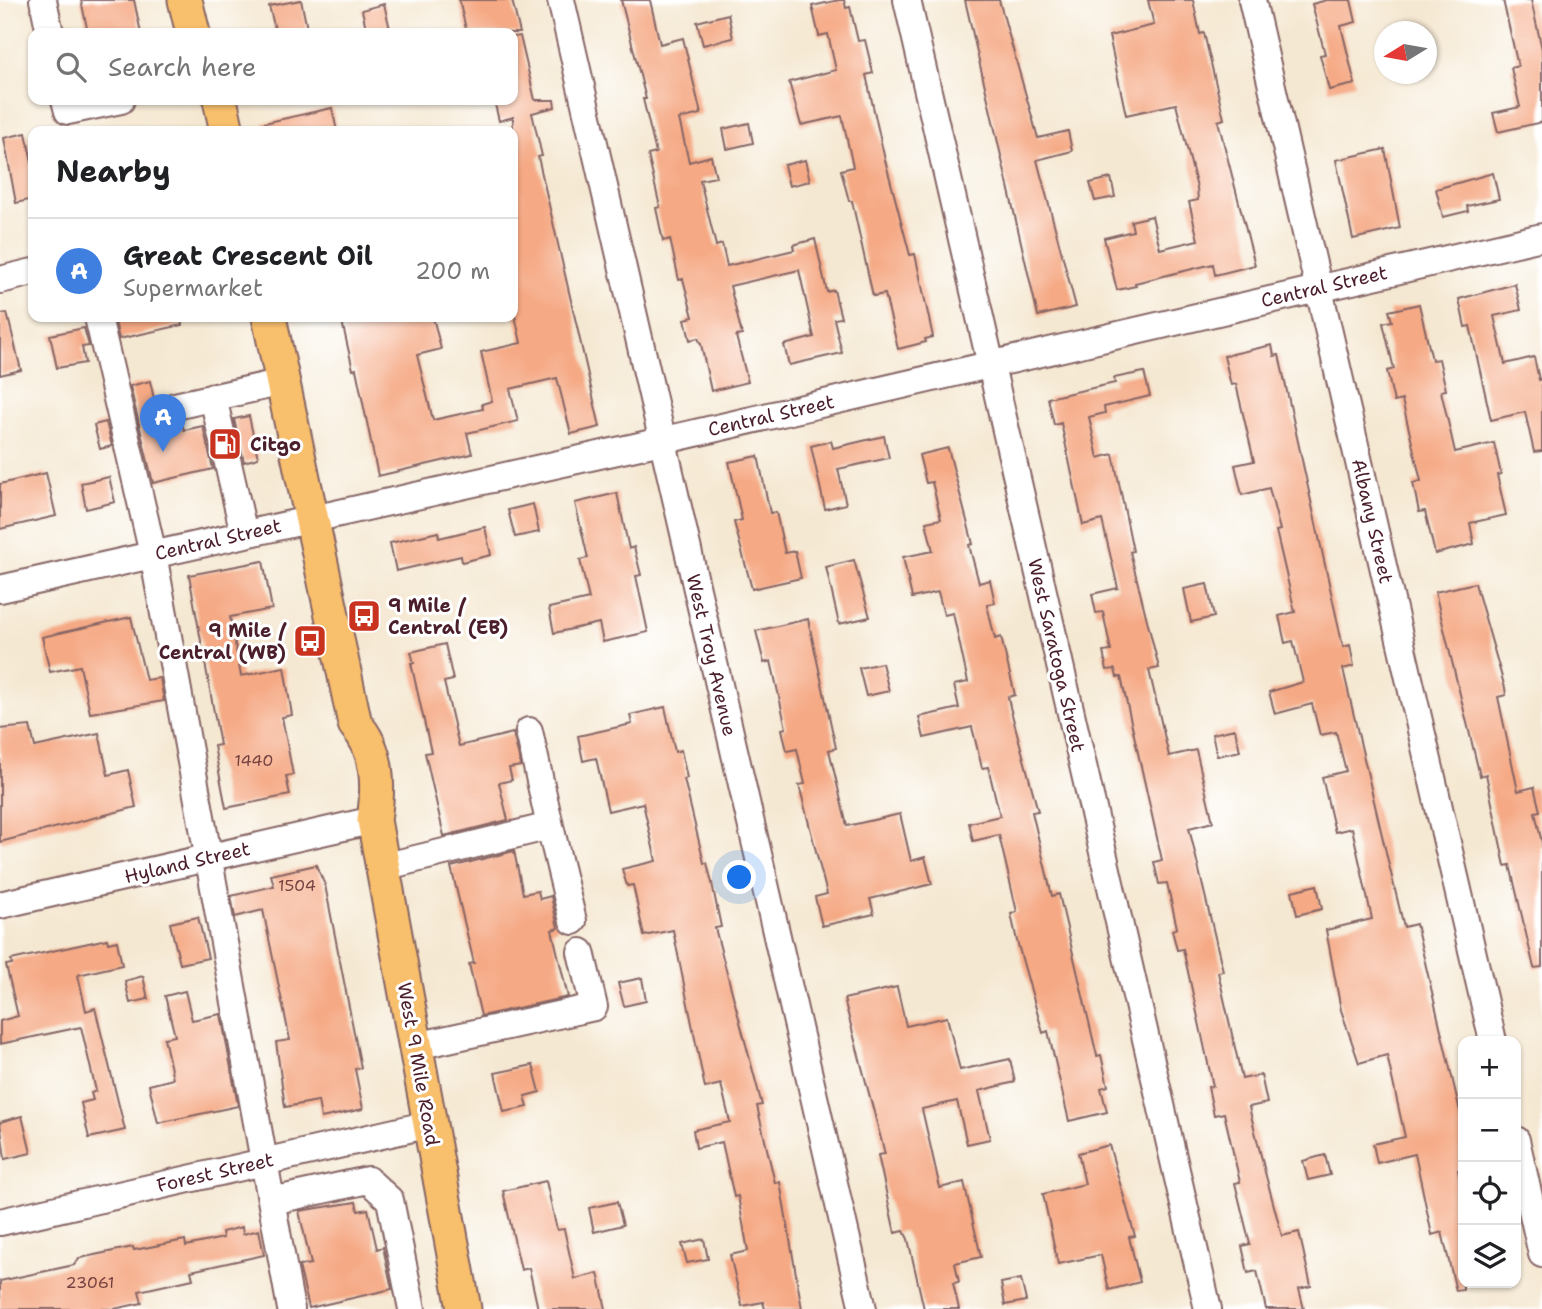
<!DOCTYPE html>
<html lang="en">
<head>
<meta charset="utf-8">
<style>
	:root { --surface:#fff; --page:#f2f2f2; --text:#202124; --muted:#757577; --line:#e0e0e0; --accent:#c8321e }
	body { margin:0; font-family:"Shantell Sans",sans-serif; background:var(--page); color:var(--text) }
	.controls { position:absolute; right:21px; bottom:21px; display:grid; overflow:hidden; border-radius:14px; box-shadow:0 2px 5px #0004 }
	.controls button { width:63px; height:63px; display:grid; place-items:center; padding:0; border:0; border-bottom:2px solid var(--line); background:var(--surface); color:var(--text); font:35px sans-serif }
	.compass { position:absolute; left:1374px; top:21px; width:63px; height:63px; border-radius:50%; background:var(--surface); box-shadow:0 2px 5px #0004; rotate:259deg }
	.you { position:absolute; left:740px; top:878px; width:24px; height:24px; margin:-18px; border:5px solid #fff; border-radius:50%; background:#1a73e8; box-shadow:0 0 0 10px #1a73e833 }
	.badge { display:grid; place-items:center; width:46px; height:46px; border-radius:50%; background:var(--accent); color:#fff; font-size:23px; font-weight:700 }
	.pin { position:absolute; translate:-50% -58px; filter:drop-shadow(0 2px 4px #0008) }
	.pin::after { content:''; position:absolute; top:37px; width:24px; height:21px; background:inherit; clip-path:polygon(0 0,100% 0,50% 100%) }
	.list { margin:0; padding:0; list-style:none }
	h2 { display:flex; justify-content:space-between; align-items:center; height:91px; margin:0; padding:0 28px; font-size:30px }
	h2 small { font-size:23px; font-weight:400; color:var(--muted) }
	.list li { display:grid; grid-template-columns:46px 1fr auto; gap:21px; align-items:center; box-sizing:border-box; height:105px; padding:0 28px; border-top:2px solid var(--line) }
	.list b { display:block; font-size:26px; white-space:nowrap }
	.list p { margin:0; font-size:23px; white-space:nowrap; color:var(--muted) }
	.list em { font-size:23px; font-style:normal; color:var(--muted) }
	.icon { flex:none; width:38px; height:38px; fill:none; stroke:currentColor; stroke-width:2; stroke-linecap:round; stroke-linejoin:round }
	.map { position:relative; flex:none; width:1542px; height:1309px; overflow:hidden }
	.search { position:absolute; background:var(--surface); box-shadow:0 2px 5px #0004; left:28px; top:28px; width:490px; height:77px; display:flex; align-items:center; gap:18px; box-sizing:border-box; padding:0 24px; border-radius:14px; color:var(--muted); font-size:26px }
	.panel { position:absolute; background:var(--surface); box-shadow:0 2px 5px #0004; left:28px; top:126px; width:490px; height:196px; border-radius:14px }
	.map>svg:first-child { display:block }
</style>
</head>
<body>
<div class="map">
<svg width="1542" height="1309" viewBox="0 0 1542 1309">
	<rect width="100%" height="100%" fill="#fff"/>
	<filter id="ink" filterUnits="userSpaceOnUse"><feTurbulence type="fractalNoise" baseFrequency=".0143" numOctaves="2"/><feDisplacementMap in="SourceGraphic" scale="14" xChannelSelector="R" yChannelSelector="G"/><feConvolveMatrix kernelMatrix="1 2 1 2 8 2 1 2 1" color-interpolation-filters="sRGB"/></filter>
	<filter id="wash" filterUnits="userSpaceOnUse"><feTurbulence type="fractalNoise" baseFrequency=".00686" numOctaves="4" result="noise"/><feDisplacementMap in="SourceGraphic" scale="28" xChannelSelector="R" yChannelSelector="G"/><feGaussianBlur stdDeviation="1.57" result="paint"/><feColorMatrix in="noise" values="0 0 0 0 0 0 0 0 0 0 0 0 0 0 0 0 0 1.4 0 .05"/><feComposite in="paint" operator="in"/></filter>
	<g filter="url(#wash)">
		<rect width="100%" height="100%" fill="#f5e8d2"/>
		<g id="blocks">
			<path fill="#f5a984" d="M81,0H134L141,33H88Z
				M301,0L308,33H276L269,6Z
				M459,0H512L520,33H467Z
				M621,0H650L660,44L683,38L701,114L679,119L689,162L711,156L716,177L700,180L716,246L722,244L727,266L794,250L793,245L815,239L827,292L834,290L841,318L834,319L842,353L789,365L784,345L814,337L799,270L730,286L742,335L736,336L748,382L711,391L701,344L698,338L690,340L685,319L693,317L683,279L679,280L670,239L663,241L656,208L660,207L648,155L656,153L643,99H646Z
				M839,0H844L846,8L850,7L858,41L865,40L873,73L866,75L885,160L910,255L915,254L933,337L925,339L926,342L898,349L885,294L873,296L852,201H849L841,170L853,167L842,116L801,125L789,82L836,70L828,34L819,36L812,6Z
				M965,0H999L1038,138L1068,131L1072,151L1037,160L1076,307L1038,316Z
				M1148,0H1193L1200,34L1204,33L1224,119L1218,121L1255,265L1215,275L1213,264L1135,283L1136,286L1117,290L1104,238L1133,231L1131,221L1152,216L1160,249L1198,240L1189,202L1198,200L1197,188L1176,104L1126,115L1109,36L1154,25Z
				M1327,0H1351L1356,22L1341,26L1355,84L1329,90L1320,55L1325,54L1312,4Z
				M1503,0H1531L1542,49V122L1498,132L1493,113L1520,107L1511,68L1518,66Z
				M384,4L390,29L367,33L362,10Z
				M728,14L733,38L703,45L697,22Z
				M520,36L535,100H554L555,107L532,113L542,156L538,157L600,427L571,434L557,378L510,389L518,421L467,433L472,454L378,476L356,369L353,370L341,317H433L441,349L417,355L433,420L483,409L482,404L492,401L481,352L521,343L513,306V117L499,121L494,100H513V37Z
				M332,108L337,131H264V123Z
				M749,123L753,143L727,149L723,129Z
				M26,133L33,167V199L16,203L4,138Z
				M1385,149L1400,228L1353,239L1336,160Z
				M805,160L810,181L789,186L784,165Z
				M1493,173L1499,199L1467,206L1468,211L1443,217L1436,189Z
				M1111,178L1115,197L1095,201L1090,183Z
				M1515,284L1521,310L1494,316L1505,364L1534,357L1539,380L1542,379V451L1534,452L1525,412L1491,420L1470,326L1465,327L1459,299Z
				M1419,304L1432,360L1439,359L1446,390L1441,391L1455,452L1494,443L1501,474L1497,475L1506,515L1470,523L1474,544L1435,554L1425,511L1419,512L1413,483L1421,481L1402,400L1394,402L1387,371L1394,369L1383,323L1392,321L1389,311Z
				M7,313L21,370L0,375V314Z
				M114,317H181L182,325L119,339Z
				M84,328L89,346L82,347L85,363L57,368L50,335Z
				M1272,345L1274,356L1279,355L1343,647L1350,645L1354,666L1343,669L1389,865L1404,927L1416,924L1463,1124V1169L1458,1170L1463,1195V1290L1456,1291L1442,1232L1432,1235L1415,1154L1377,1163L1373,1144L1405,1137L1387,1055L1359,1063L1341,1010L1326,930L1372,919L1352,828L1335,832L1322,777L1346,771L1336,732L1320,735L1312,704L1275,714L1269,692L1303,682L1293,641L1285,643L1279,616L1295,612L1276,531L1280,530L1269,488L1242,495L1235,465L1254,461L1236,384L1231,385L1224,356Z
				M1144,372L1150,396L1104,407L1105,413L1089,417L1098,458L1113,454L1133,551L1130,552L1159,668L1149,670L1169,756L1196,750L1213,822L1189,828L1223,971L1218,972L1242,1079L1261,1075L1267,1103L1249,1107L1266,1176L1282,1236L1299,1232L1311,1286L1299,1289L1304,1309H1266L1257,1271L1248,1273L1242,1246L1250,1244L1235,1183L1240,1182L1224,1113L1214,1115L1208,1087L1213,1086L1183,949L1177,950L1172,930L1177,928L1167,883L1159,884L1154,862L1162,860L1121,677H1117L1115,669L1107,670L1103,652L1111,651L1103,612L1096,613L1092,594L1118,588L1102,520L1083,525L1061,423L1054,425L1048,398L1115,383L1114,378Z
				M150,381L160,425L181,421L184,430L203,426L213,469L153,483L130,386Z
				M249,416L258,458L244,462L234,419Z
				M106,422L112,446L100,449L94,425Z
				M884,436L889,458L838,469L846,504L825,509L811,446L831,441L833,448Z
				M948,448L973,544L969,545L979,583L990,580L995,603L987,605L995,639L1001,637L1015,695L1008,697L1010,707L1038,811L1032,812L1052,896L1059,894L1097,1056L1101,1055L1108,1086L1101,1088L1107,1112L1069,1121L1048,1031L1043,1033L1017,941L1011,914L1017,912L999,835L973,841L969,823L1000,816L988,767L982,768L972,727L924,738L919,717L959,708L954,685L968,682L953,613L944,615L938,592L912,598L903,557L933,551L926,522L941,519L932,482L926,483L919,455Z
				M758,456L770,513L776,512L785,553L795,551L801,578L752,589L734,522L742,520L729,462Z
				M46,473L56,516L0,529V484Z
				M109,477L115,502L86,509L81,483Z
				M617,493L629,549L634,547L641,575L636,576L648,632L603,642L599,623L554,633L549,608L589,599L580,560L588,558L575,503Z
				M533,504L539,532L515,537L508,510Z
				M485,527L491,555L462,562L461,556L396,571L390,543L438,532L439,538Z
				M854,560L870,617L839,624L826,567Z
				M263,561L272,609L230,617L241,676L284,667L292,715L282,717L293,775L286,776L290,795L226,808L214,746L220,745L189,575Z
				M1475,583L1505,688L1506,695L1498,697L1518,791L1534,787L1540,811L1535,812L1542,843V967L1534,968L1510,865L1505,866L1486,774L1480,776L1435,592Z
				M1207,584L1214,617L1191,622L1184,589Z
				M131,617L146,680L160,678L164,701L90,713L80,666L50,672L42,637Z
				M808,619L836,748L829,750L847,826L900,814L911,861L925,857L932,884L870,899L874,914L822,926L815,897L827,894L799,785L805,784L797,749L787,751L782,729L786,728L771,661L764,663L756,631Z
				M445,644L453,680L444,682L459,746L513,733L521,766L509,768L512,780L499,783L508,820L444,836L425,753L431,752L411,663H414L411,652Z
				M882,663L889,691L866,696L859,668Z
				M665,707L675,752L681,750L687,778L684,779L704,863H707L712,883L721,927L715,928L762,1105L757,1106L775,1183L780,1182L802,1309H765L763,1302L742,1306L730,1255L748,1251L738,1196L734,1197L722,1142L696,1148L693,1130L730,1122L721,1084L705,1088L673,930L644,936L633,885L627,886L622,869L656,861L643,803L608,811L596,758L583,761L578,736L632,724L630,715Z
				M30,726L35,747L99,733L108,775L128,770L136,807L0,842V729Z
				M1235,729L1240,751L1217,756L1212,734Z
				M514,851L523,894L538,891L540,899L551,896L558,928L552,930L568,997L481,1016L469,964L474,963L451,867Z
				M316,865L325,885L361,1068L355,1069L363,1109L321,1118L318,1101L285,1107L276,1042L290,1040L263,910L235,917L231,896L274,886L271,875Z
				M1317,885L1322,909L1297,915L1292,891Z
				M198,917L208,958L180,964L170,923Z
				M107,939L108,943L117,941L122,965L78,975L86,1011L95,1008L125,1130L89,1138L81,1103L93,1100L91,1093L96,1091L81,1027L0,1044V1021L18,1016L6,965L12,964L11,960Z
				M143,976L148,999L130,1003L125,981Z
				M642,978L646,1001L624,1006L618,983Z
				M897,987L906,1026L947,1017L960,1070L1010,1059L1015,1082L979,1091L990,1139L967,1144L957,1101L922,1109L940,1188L964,1182L981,1257L955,1263L959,1282L953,1283L959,1309H924L908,1239L904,1231L895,1233L878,1155L885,1154L844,999Z
				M185,991L192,1020L221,1014L238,1106L158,1123L149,1085L173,1079L164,1038L175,1036L165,996Z
				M533,1065L540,1092L525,1096L528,1107L504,1112L495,1073Z
				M22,1116L31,1153L5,1159L0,1122Z
				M1109,1145L1135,1236L1129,1237L1140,1282L1109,1290L1101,1255L1058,1264L1043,1194L1085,1184L1078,1153Z
				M1325,1155L1330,1175L1308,1180L1303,1161Z
				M546,1181L557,1230L564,1229L575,1279L598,1273L606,1309H538L529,1268L521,1270L503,1191Z
				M356,1202L358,1211L368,1209L377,1249L383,1247L392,1289L309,1308L299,1266L311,1264L299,1211Z
				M617,1202L623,1225L594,1232L589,1208Z
				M242,1227L243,1234L259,1230L264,1255L191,1271L193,1279L139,1291L142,1303L114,1309H0V1281L74,1265L80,1258L133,1247L134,1250L185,1240L186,1246L223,1238L222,1232Z
				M704,1239L708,1259L687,1263L682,1244Z
				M1021,1279L1026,1301L1005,1305L1001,1283Z"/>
		</g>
	</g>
	<g filter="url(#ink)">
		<use href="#blocks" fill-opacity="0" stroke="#866565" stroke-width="2"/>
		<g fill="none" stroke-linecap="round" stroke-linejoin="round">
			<defs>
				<path id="minor" d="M43,0L50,33
					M561,0L863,1309
					M907,0L1208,1309
					M1252,0L1493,1041
					M65,100L68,111L121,100
					M0,280L33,272
					M98,317L153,554L291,1309
					M213,397L244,534
					M175,406L283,382
					M0,589L635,447L1542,237
					M529,731L550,826
					M383,867L550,826L573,921
					M0,905L374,820
					M416,1046L594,1007L581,952
					M1516,1140L1542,1254
					M272,1201L368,1180L390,1200L412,1309
					M0,1222L430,1124"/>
				<path id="major" d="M185,0L193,33
					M220,100L227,131
					M269,317L355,724C379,750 379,786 374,820L464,1309"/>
			</defs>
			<use href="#minor" stroke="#866565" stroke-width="30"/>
			<use href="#major" stroke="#866565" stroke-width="37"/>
			<use href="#minor" stroke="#fff" stroke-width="26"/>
			<use href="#major" stroke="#f8bf6c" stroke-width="33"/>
		</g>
	</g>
	<defs>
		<symbol id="fuel-square" viewBox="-11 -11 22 22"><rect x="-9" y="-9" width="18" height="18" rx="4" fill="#c8321e" stroke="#fff"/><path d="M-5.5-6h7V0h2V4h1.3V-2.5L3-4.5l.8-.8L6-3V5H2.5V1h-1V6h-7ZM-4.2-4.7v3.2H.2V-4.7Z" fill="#fff"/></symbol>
		<symbol id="bus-square" viewBox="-11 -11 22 22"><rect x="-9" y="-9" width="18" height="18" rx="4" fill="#c8321e" stroke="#fff"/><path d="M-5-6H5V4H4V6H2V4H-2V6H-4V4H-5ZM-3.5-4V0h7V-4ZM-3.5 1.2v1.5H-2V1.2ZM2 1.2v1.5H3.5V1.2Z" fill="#fff"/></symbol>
	</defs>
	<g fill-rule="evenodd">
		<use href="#fuel-square" x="206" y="425" width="38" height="38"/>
		<use href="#bus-square" x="345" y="597" width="38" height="38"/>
		<use href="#bus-square" x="291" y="622" width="38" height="38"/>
	</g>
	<g text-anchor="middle" stroke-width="6" stroke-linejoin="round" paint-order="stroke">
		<g font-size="16" fill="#754241">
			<text x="254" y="766">1440</text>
			<text x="297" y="891">1504</text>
			<text x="90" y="1288">23061</text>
		</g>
		<g font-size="19" fill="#4a1f2b" stroke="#fff">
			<text transform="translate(1324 286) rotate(-13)" y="7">Central Street</text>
			<text transform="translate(771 415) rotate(-13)" y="7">Central Street</text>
			<text transform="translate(1373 521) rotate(77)" y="7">Albany Street</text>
			<text transform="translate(218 539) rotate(-13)" y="7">Central Street</text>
			<text transform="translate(712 655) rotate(77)" y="7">West Troy Avenue</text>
			<text transform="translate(1057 655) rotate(77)" y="7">West Saratoga Street</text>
			<text transform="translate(187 862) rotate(-13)" y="7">Hyland Street</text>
			<text transform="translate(419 1064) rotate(80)" y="7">West 9 Mile Road</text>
			<text transform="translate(215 1172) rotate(-13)" y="7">Forest Street</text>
		</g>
		<g font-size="19" font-weight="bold" fill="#4a1f2b" stroke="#fff" text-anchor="start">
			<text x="250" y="451">Citgo</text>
			<text x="388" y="612">9 Mile /<tspan x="388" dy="22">Central (EB)</tspan></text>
			<text x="286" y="637" text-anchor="end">9 Mile /<tspan x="286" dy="22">Central (WB)</tspan></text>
		</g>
	</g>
</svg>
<div class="controls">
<button>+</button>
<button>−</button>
<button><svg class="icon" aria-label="locate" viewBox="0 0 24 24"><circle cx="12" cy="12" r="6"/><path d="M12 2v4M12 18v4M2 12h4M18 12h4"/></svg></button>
<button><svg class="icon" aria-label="layers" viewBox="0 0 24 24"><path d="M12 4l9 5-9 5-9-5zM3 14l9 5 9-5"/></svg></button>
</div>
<svg class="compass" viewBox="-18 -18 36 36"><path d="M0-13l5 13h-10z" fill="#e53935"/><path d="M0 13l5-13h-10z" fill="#757577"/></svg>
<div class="you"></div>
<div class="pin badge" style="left:163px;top:452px;background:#3f7fe0">A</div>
<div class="search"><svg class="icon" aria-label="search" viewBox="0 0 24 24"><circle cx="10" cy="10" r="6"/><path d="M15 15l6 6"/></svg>Search here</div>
<section class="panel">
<h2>Nearby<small></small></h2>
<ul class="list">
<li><span class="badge" style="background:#3f7fe0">A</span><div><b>Great Crescent Oil</b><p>Supermarket</p></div><em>200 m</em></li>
</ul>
</section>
</div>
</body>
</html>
